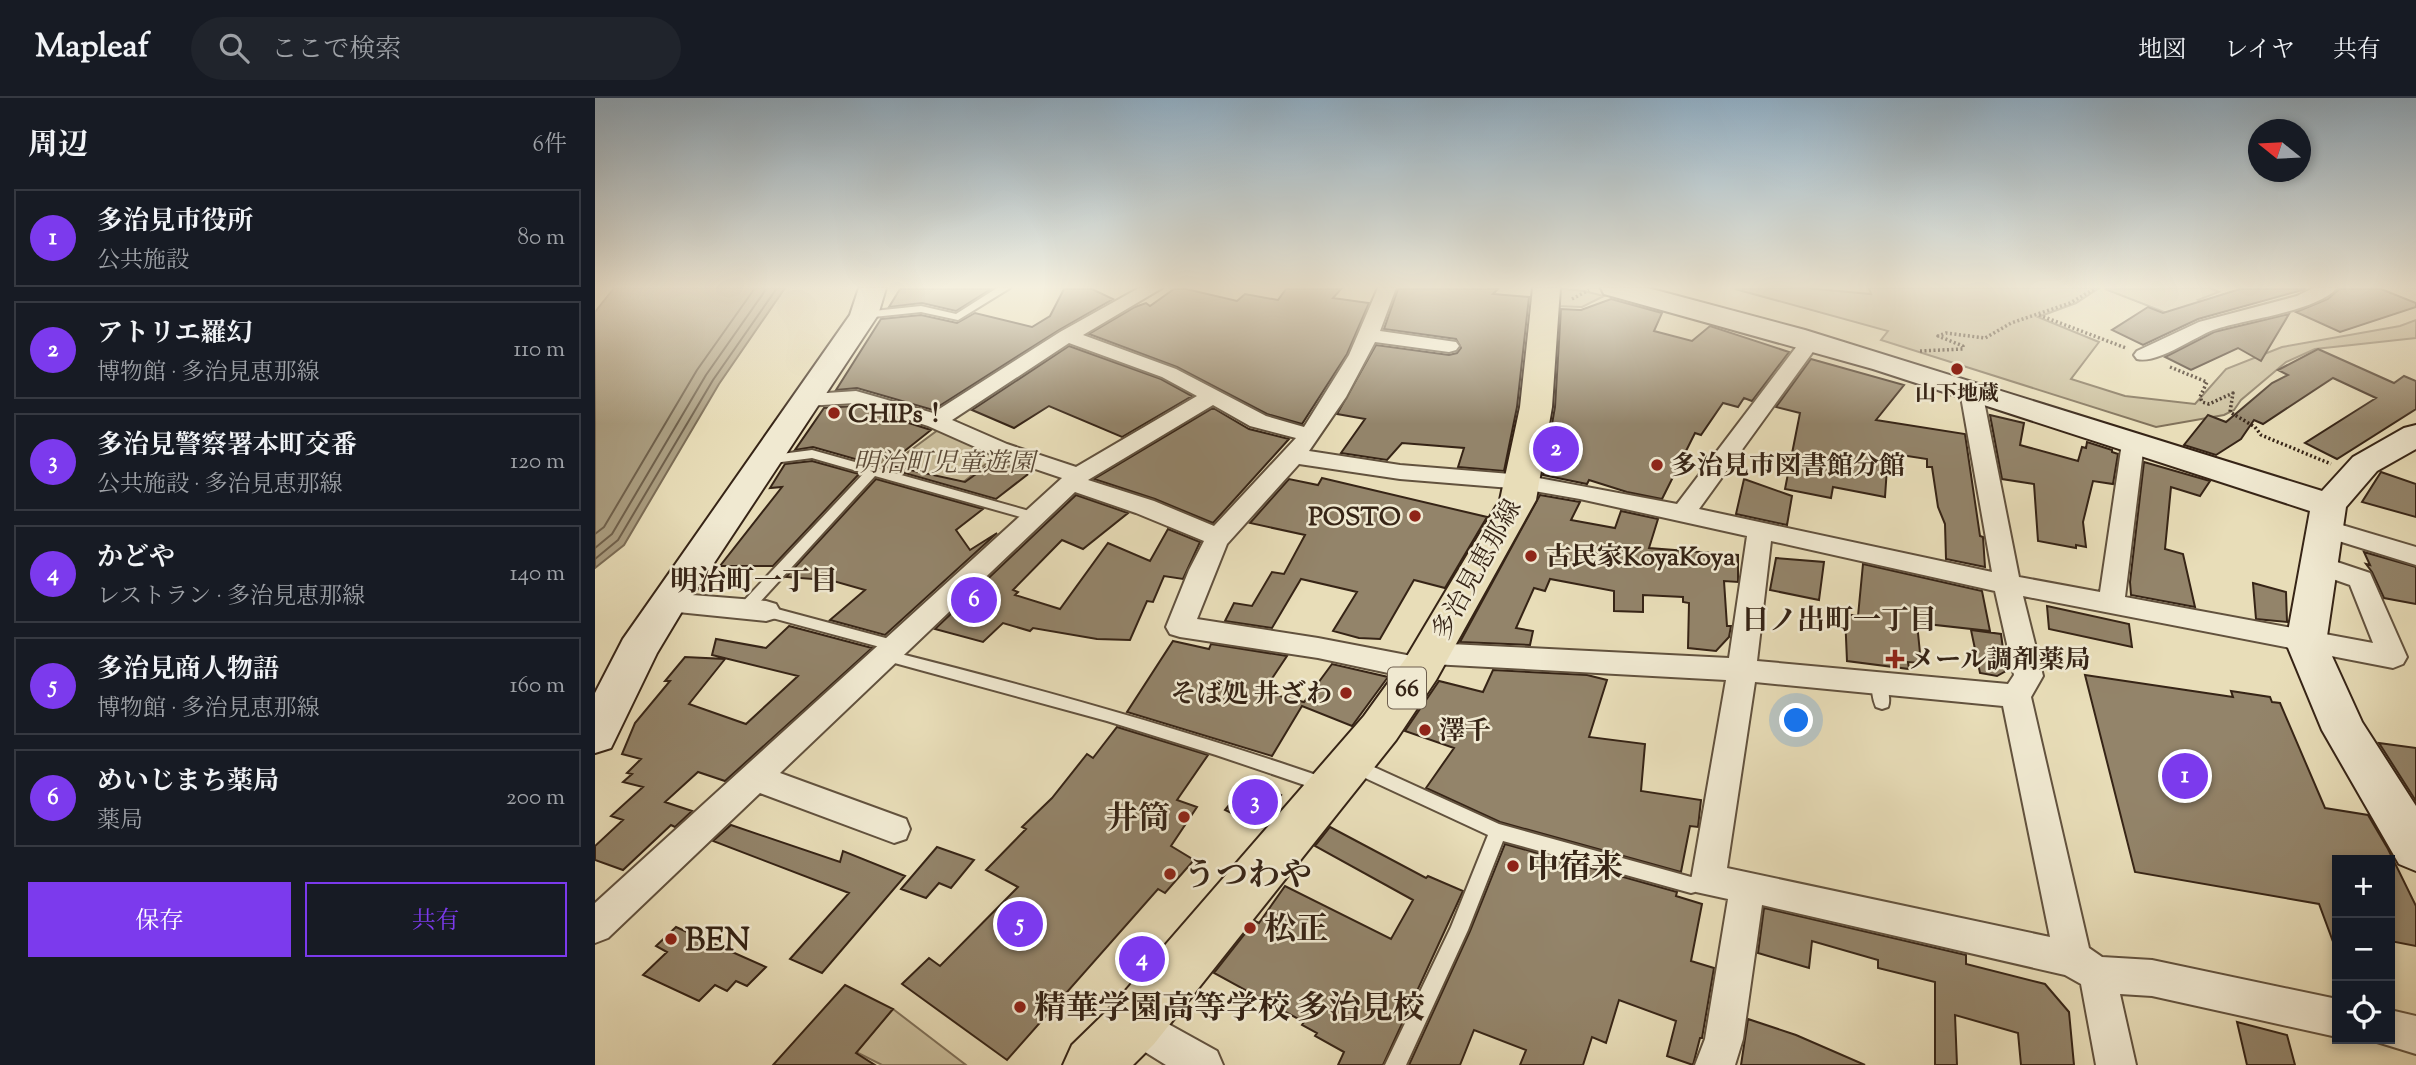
<!DOCTYPE html>
<html lang="ja">
<head>
<meta charset="utf-8">
<style>
	:root { --surface:#171b24; --page:#20242c; --text:#f1f3f6; --muted:#9ea1a6; --line:#363941; --accent:#7c3aed }
	body { margin:0; font-family:"Sorts Mill Goudy","Noto Serif JP",serif; background:var(--page); color:var(--text) }
	.controls { position:absolute; right:21px; bottom:21px; display:grid; overflow:hidden; border-radius:0px; box-shadow:0 4px 10px #0003 }
	.controls button { width:63px; height:63px; display:grid; place-items:center; padding:0; border:0; border-bottom:2px solid var(--line); background:var(--surface); color:var(--text); font:35px sans-serif }
	.compass { position:absolute; left:1653px; top:21px; width:63px; height:63px; border-radius:50%; background:var(--surface); box-shadow:0 4px 10px #0003; rotate:288deg }
	.you { position:absolute; left:1202px; top:623px; width:24px; height:24px; margin:-18px; border:5px solid #fff; border-radius:50%; background:#1a73e8; box-shadow:0 0 0 10px #1a73e833 }
	.badge { display:grid; place-items:center; width:46px; height:46px; border-radius:50%; background:var(--accent); color:#fff; font-size:23px; font-weight:700 }
	.pin { position:absolute; translate:-50% -50%; border:4px solid #fff; box-shadow:0 2px 7px #0006 }
	.list { margin:0; padding:0; list-style:none }
	h2 { display:flex; justify-content:space-between; align-items:center; height:91px; margin:0; padding:0 28px; font-size:30px }
	h2 small { font-size:23px; font-weight:400; color:var(--muted) }
	.list li { display:grid; grid-template-columns:46px 1fr auto; gap:21px; align-items:center; box-sizing:border-box; height:98px; margin:0 14px 14px; padding:0 14px; border:2px solid var(--line); border-radius:0px }
	.list b { display:block; font-size:26px; white-space:nowrap }
	.list p { margin:0; font-size:23px; white-space:nowrap; color:var(--muted) }
	.list em { font-size:23px; font-style:normal; color:var(--muted) }
	.actions { display:flex; gap:14px; padding:21px 28px }
	.actions a { flex:1; padding:16px 0; border:2px solid var(--accent); border-radius:0px; text-align:center; font-size:24px; color:var(--accent) }
	.actions .main { background:var(--accent); color:#fff }
	.icon { flex:none; width:38px; height:38px; fill:none; stroke:currentColor; stroke-width:2; stroke-linecap:round; stroke-linejoin:round }
	.map { position:relative; flex:none; width:1821px; height:967px; overflow:hidden }
	header { display:flex; align-items:center; gap:42px; box-sizing:border-box; height:98px; padding:0 35px; background:var(--surface); border-bottom:2px solid var(--line) }
	header strong { font-size:33px }
	nav { display:flex; gap:38px; margin-inline-start:auto; font-size:24px }
	.search { width:490px; height:63px; background:var(--page); display:flex; align-items:center; gap:18px; box-sizing:border-box; padding:0 24px; border-radius:38px; color:var(--muted); font-size:26px }
	main { display:flex }
	aside { flex:1; background:var(--surface) }
	.map>svg:first-child { display:block }
</style>
</head>
<body>
<header>
<strong>Mapleaf</strong>
<div class="search"><svg class="icon" aria-label="search" viewBox="0 0 24 24"><circle cx="10" cy="10" r="6"/><path d="M15 15l6 6"/></svg>ここで検索</div>
<nav><a>地図</a><a>レイヤ</a><a>共有</a></nav>
</header>
<main>
<aside>
<h2>周辺<small>6件</small></h2>
<ul class="list">
<li><span class="badge">1</span><div><b>多治見市役所</b><p>公共施設</p></div><em>80 m</em></li>
<li><span class="badge">2</span><div><b>アトリエ羅幻</b><p>博物館 · 多治見恵那線</p></div><em>110 m</em></li>
<li><span class="badge">3</span><div><b>多治見警察署本町交番</b><p>公共施設 · 多治見恵那線</p></div><em>120 m</em></li>
<li><span class="badge">4</span><div><b>かどや</b><p>レストラン · 多治見恵那線</p></div><em>140 m</em></li>
<li><span class="badge">5</span><div><b>多治見商人物語</b><p>博物館 · 多治見恵那線</p></div><em>160 m</em></li>
<li><span class="badge">6</span><div><b>めいじまち薬局</b><p>薬局</p></div><em>200 m</em></li>
</ul>
<div class="actions"><a class="main">保存</a><a>共有</a></div>
</aside>
<div class="map">
<svg width="1821" height="967" viewBox="0 0 1821 967">
	<rect width="100%" height="100%" fill="#e8ddb8"/>
	<filter id="stains"><feTurbulence type="fractalNoise" baseFrequency=".00286" numOctaves="4"/><feColorMatrix values="0 0 0 0 .2 0 0 0 0 .09 0 0 0 0 .02 0 0 0 .5 -.17"/></filter>
	<radialGradient id="worn" r=".72"><stop offset=".6" stop-color="#630" stop-opacity="0"/><stop offset="1" stop-color="#630" stop-opacity=".3"/></radialGradient>
	<path fill="#cabe9c" stroke="#807159" stroke-width="2" d="M960,190L989,193L1009,198L987,209L959,208Z
		M1211,190L1276,196L1274,190H1504L1481,205L1443,219L1504,244L1476,281L1530,298L1600,306L1631,271L1687,249L1805,228L1821,222V240L1720,251L1691,264L1646,302L1639,312L1629,317L1561,329L1286,242L1293,233L1140,191Z
		M1616,190L1624,194L1603,202L1611,207L1587,221L1510,191Z
		M343,332L402,357L356,394L286,374Z
		M298,911L371,967H287L261,954Z"/>
	<path fill="#ab9e81" stroke="#7c6d56" stroke-width="2" d="M19,190H190L124,286L29,447L0,470V214Z"/>
	<g fill="none" stroke-linecap="round" stroke-linejoin="round">
		<path stroke="#70614c" stroke-width="2" d="M0,436L9,429L102,272L160,190
			M0,450L17,436L111,277L172,190
			M0,461L23,442L118,282L182,190"/>
	</g>
	<path fill="#93846a" stroke="#362416" stroke-width="2" d="M305,191H396L361,213L327,205L294,209Z
		M469,191H497L518,201L464,232L338,312L262,290L241,292L286,221L326,217L362,225L380,215L437,229L455,218Z
		M579,191H591L642,203L650,196L683,202L691,191H746L738,200L774,205L752,256L707,326L672,316L582,269L494,236L540,209L551,205L555,208Z
		M803,191H903L898,196L934,199L922,309L909,373L863,369L869,350L807,345L792,362L746,355L770,321L742,316L781,247L854,257L862,255L866,250L861,241L789,231Z
		M1645,191H1711L1603,221L1548,247L1517,232L1553,209L1568,215Z
		M1744,191H1786L1821,205V209L1745,234L1701,214L1733,201Z
		M1016,201L1067,215L1059,233L1097,243L1115,228L1194,254L1157,303L1149,300L1143,309L1128,305L1106,337L1100,335L1067,401L1032,394L994,382L992,386L948,377L960,309L966,211L986,212Z
		M1694,216L1666,263L1643,250L1596,272L1570,259L1619,234Z
		M474,248L566,281L597,298L527,339L454,308L419,330L377,312Z
		M1723,251L1799,285L1809,278L1821,283V311L1742,361L1710,345L1781,300L1738,280L1668,326L1659,322L1646,341L1621,357L1589,347L1613,317L1631,324L1677,285L1693,277L1683,272Z
		M1216,261L1309,287L1281,322L1370,336L1385,438L1388,439L1390,469L1351,461L1350,426L1343,409L1337,369H1332V361L1293,355L1290,399L1238,389L1236,400L1190,391L1205,315L1181,309Z
		M260,308L336,332L292,367L370,384L402,361L437,373L401,401L218,349L200,352L229,310Z
		M618,310L654,331L694,341L618,425L560,401L499,381Z
		M1395,317L1429,325L1425,347L1483,363L1487,349L1491,350L1492,344L1517,352V354L1523,356L1518,386L1498,383L1488,424L1491,449L1481,447V450L1443,443L1439,386L1407,381Z
		M217,363L264,376L178,468H125L187,389L175,390L190,366Z
		M1549,364L1615,383L1605,398L1576,389L1570,451L1588,456L1600,509L1536,497L1535,484Z
		M1786,374L1821,386V419L1767,404Z
		M727,380L892,419L850,490L819,482L785,541L764,540L738,533L762,494L706,481L677,530L630,523L639,505L657,508L677,474L689,476L710,437L655,425L694,381L723,387Z
		M281,381L388,411L361,432L375,452L402,435L290,537L235,522L270,492L221,478L218,481L191,479Z
		M1149,381L1197,398L1192,427L1141,416Z
		M481,397L533,415L488,451L467,442L418,492L423,494L420,497L465,511L513,445L555,463L573,431L605,444L588,481L569,478L558,504L552,503L535,542L502,541L438,530L435,533L408,525L388,544L340,531Z
		M945,397L985,404L976,422L1020,430L1026,413L1063,421L1054,450L1143,457V484L1129,483L1132,528H1136L1134,539L1121,553L1093,550L1094,505L1088,504V499L1048,497V514L1019,513V493L955,481L950,493L939,490L921,530L938,533L935,547L865,544Z
		M1769,454L1821,469V506L1789,500L1777,474L1771,466L1775,467Z
		M1181,460L1229,464L1224,502L1175,492Z
		M1268,466L1387,493L1395,533L1322,525L1326,565L1313,564L1314,571L1252,563L1250,516L1263,518Z
		M1658,485L1691,494L1692,524L1661,521Z
		M1452,508L1534,526L1537,549L1454,531Z
		M194,528L277,550L130,683L103,674L70,704L97,713L80,729L76,727L28,772L0,762V748L28,722L16,718L48,689L28,684L37,676L32,675L46,661L27,656L40,625L75,583H70L90,559L130,561L94,606L151,626L203,578L117,557L121,541L171,550Z
		M1376,532L1406,536L1411,573L1402,578L1385,575Z
		M578,543L614,551L616,546L692,558L668,594L709,604L737,566L793,579L757,628L707,608L677,658L532,614Z
		M898,572L992,577L1012,582L994,639L1050,646L1046,693L1106,702L1103,729L1095,728L1086,774L905,724L831,690L859,650L810,633L844,583L888,594Z
		M1490,577L1638,599L1636,593L1675,599L1677,604L1685,605L1730,710L1773,717L1793,751L1821,808V848L1795,843V762H1742V849H1740L1724,806L1540,774Z
		M522,629L613,657L582,702L602,709L576,748L599,762L570,795L563,791L412,962L307,886L334,860L345,868L423,789L391,772L431,731L427,729L457,700L492,656L498,660Z
		M1784,645L1821,650V703Z
		M655,682L686,697L661,727L630,712Z
		M136,727L245,764L248,753L310,778L227,875L195,861L254,795L118,743Z
		M735,729L831,780L833,778L868,793L788,967H743L749,954L720,938L722,935L707,927L709,924L619,875L660,823L664,825L690,788L796,841L818,802L720,748Z
		M910,746L1082,794L1081,798L1107,806L1096,863L1119,870L1107,940H1105L1098,967L1072,958L1081,923L1024,902L1011,945L997,939L988,967H925L931,952L879,932L865,967H814L875,833Z
		M342,749L379,762L356,790L344,785L331,800L306,791Z
		M1169,810L1371,857V866L1450,886L1474,914L1479,967H1426L1423,935L1360,917L1362,967H1340V884L1283,870V862L1217,843L1214,870L1163,855Z
		M81,829L92,834L171,869L152,888L141,883L132,893L120,887L104,903L48,877L72,854L61,848Z
		M250,887L298,911L261,955L280,967H178Z
		M1153,921L1201,937L1270,967H1146Z
		M1642,924L1692,937L1700,967H1652Z"/>
	<g fill="none" stroke-linecap="round" stroke-linejoin="round">
		<defs>
			<path id="lane" d="M402,190H415L363,222L326,214L269,220L264,217L269,214L326,208L361,216Z
				M217,352L445,416L447,419L440,423L280,378L153,517H143L141,513L143,509L269,375L217,360L171,366L165,362L171,358Z
				M171,508L298,542L300,546L298,554C446,591 592,632 736,682L738,687L736,692L730,694L621,657L512,623L285,561L282,557L285,549L166,517L164,513Z
				M1284,580L1289,582C1293,589 1296,602 1293,609L1287,611L1281,609C1278,602 1275,589 1279,582Z
				M759,660L904,726L1096,779L1113,775L1119,777L1122,783L1119,789L1096,795L908,743L873,832L811,967H790L856,829L893,737L753,672L751,667L753,662Z"/>
			<path id="street" d="M544,190H567L488,237L581,271L671,318L709,329L754,257L783,190H801L785,233L861,244L864,248L861,252L854,254L780,244L751,299L714,353L805,367L928,377L1082,406L1208,240H1222L1225,244L1104,411L1397,474L1365,293L1369,289H1383L1387,293L1424,479L1505,494L1527,345L1530,340H1546L1549,345L1530,499L1778,545L1755,487L1715,473L1711,467L1715,461L1724,458L1775,475L1812,559L1808,566L1798,570L1428,498L1448,578L1436,599L1494,850L1507,859L1557,862L1742,901V939L1557,898L1525,896L1541,967H1501L1486,886L1470,877L1167,807L1148,941L1140,967H1100L1110,941L1133,801L1101,794L1096,783L1131,582L837,566L840,571L836,579L826,582L723,560L585,539L575,536L571,529L594,472L609,443L541,415L480,394L185,675L311,721L315,731L311,741L299,745L165,695L13,840L0,845V805L467,380L396,356L333,328L293,315L260,305L211,308L203,307L200,302L203,297L261,293L338,315L465,234ZM474,245L567,279L602,298L481,369L412,346L357,322ZM618,307L655,328L701,340L619,428L559,403L493,382ZM704,366L805,381L928,391L985,401L1152,438L1134,560L834,545L824,548L820,555L822,559L723,540L602,521L632,446ZM1176,443L1400,493L1419,577L1413,586L1162,563ZM1160,584L1408,608L1455,839L1132,770Z
				M1718,190H1742C1721,214 1649,221 1618,232C1598,240 1562,266 1542,261L1539,257L1542,253L1604,224L1702,198Z
				M1730,422L1821,449V467L1721,436L1718,430L1721,424Z
				M72,495L171,503L181,506L185,513L181,520L171,523L63,512L59,505L63,498Z
				M539,907L622,953L628,967H571L526,939L520,926L526,913Z
				M1795,912L1821,918V956L1782,944L1780,941H1795Z"/>
			<path id="secondary" d="M264,190H291L283,217L86,515L62,555L16,650L0,655V595L28,541L255,217Z
				M1006,190H1053L1210,232L1727,393L1758,359L1809,330L1821,327V351L1782,373L1751,409L1731,545L1767,624L1821,708V773L1804,766L1727,632L1691,545L1715,413L1278,271L1009,196Z"/>
			<path id="primary" d="M938,190H965L957,309L941,402L841,582L801,642L559,946L538,967H468L477,947L519,906L769,618L811,560L905,402L925,309Z"/>
		</defs>
		<use href="#lane" stroke="#62523e" stroke-width="4"/>
		<use href="#street" stroke="#62523e" stroke-width="4"/>
		<use href="#secondary" stroke="#362416" stroke-width="4"/>
		<use href="#primary" stroke="#362416" stroke-width="4"/>
		<path stroke="#362416" stroke-width="3.5" stroke-dasharray="2 2.5" stroke-linecap="butt" d="M977,201L994,192
			M1444,217L1531,250
			M1325,253L1368,251V248L1343,238L1351,235L1390,240L1416,225L1475,205L1501,190
			M1575,269L1612,284L1605,299L1607,304L1614,306L1638,295L1635,314L1660,329L1666,337L1736,366"/>
		<use href="#lane" fill="#f0e9d1" fill-rule="evenodd"/>
		<use href="#street" fill="#f0e9d1" fill-rule="evenodd"/>
		<use href="#secondary" fill="#f0e9d1" fill-rule="evenodd"/>
		<use href="#primary" fill="#e8ddb8" fill-rule="evenodd"/>
	</g>
	<linearGradient id="sky" x2="0" y2="1"><stop stop-color="#8fabbf"/><stop offset="0.58" stop-color="#f5f0df"/><stop offset="1" stop-color="#f5f0df" stop-opacity="0"/></linearGradient>
	<rect width="1821" height="326" fill="url(#sky)"/>
	<g fill="#8f2418" stroke="#f0e9d1" stroke-width="2.5">
		<circle cx="1362" cy="271" r="7"/>
		<circle cx="239" cy="315" r="7"/>
		<circle cx="1062" cy="367" r="7"/>
		<circle cx="820" cy="418" r="7"/>
		<circle cx="936" cy="458" r="7"/>
		<path d="M1296.5 550.5h7v7h7v7h-7v7h-7v-7h-7v-7h7z"/>
		<circle cx="751" cy="595" r="7"/>
		<circle cx="830" cy="632" r="7"/>
		<circle cx="589" cy="719" r="7"/>
		<circle cx="918" cy="768" r="7"/>
		<circle cx="575" cy="776" r="7"/>
		<circle cx="655" cy="830" r="7"/>
		<circle cx="76" cy="841" r="7"/>
		<circle cx="425" cy="909" r="7"/>
	</g>
	<g text-anchor="middle" stroke-width="5" stroke-linejoin="round" paint-order="stroke">
		<g font-size="21" font-weight="bold" fill="#362416" stroke="#f0e9d1">
			<text x="1362" y="302">山下地蔵</text>
		</g>
		<rect fill="#f0e9d1" stroke="#6e5f4e" stroke-width="2" x="793" y="569.5" width="38" height="41" rx="5"/>
		<g font-size="24" font-weight="bold" fill="#362416">
			<text x="812" y="598">66</text>
		</g>
		<g font-size="26" font-weight="bold" fill="#362416" stroke="#f0e9d1" text-anchor="start">
			<text x="253" y="324">CHIPs！</text>
			<text x="1076" y="376">多治見市図書館分館</text>
			<text x="806" y="427" text-anchor="end">POSTO</text>
			<text x="950" y="467">古民家KoyaKoya</text>
			<text x="1314" y="570">メール調剤薬局</text>
			<text x="737" y="604" text-anchor="end">そば処 井ざわ</text>
			<text x="844" y="641">澤千</text>
		</g>
		<g font-size="26" font-style="italic" fill="#5b4a38" stroke="#f0e9d1">
			<text x="349" y="373">明治町児童遊園</text>
		</g>
		<g font-size="26" fill="#362416" stroke="#f0e9d1">
			<text transform="translate(881 471) rotate(-61)" y="9">多治見恵那線</text>
		</g>
		<g font-size="28" font-weight="bold" fill="#362416" stroke="#f0e9d1">
			<text x="159" y="492">明治町一丁目</text>
			<text x="1244" y="531">日ノ出町一丁目</text>
		</g>
		<g font-size="32" font-weight="bold" fill="#362416" stroke="#f0e9d1" text-anchor="start">
			<text x="575" y="730" text-anchor="end">井筒</text>
			<text x="932" y="779">中宿来</text>
			<text x="589" y="787">うつわや</text>
			<text x="669" y="841">松正</text>
			<text x="90" y="852">BEN</text>
			<text x="439" y="920">精華学園高等学校 多治見校</text>
		</g>
	</g>
	<rect width="100%" height="100%" filter="url(#stains)"/>
	<rect width="100%" height="100%" fill="url(#worn)"/>
</svg>
<div class="controls">
<button>+</button>
<button>−</button>
<button><svg class="icon" aria-label="locate" viewBox="0 0 24 24"><circle cx="12" cy="12" r="6"/><path d="M12 2v4M12 18v4M2 12h4M18 12h4"/></svg></button>
</div>
<svg class="compass" viewBox="-18 -18 36 36"><path d="M0-13l5 13h-10z" fill="#e53935"/><path d="M0 13l5-13h-10z" fill="#9ea1a6"/></svg>
<div class="you"></div>
<div class="pin badge" style="left:1590px;top:678px">1</div>
<div class="pin badge" style="left:961px;top:351px">2</div>
<div class="pin badge" style="left:660px;top:704px">3</div>
<div class="pin badge" style="left:547px;top:861px">4</div>
<div class="pin badge" style="left:425px;top:826px">5</div>
<div class="pin badge" style="left:379px;top:502px">6</div>
</div>
</main>
</body>
</html>
